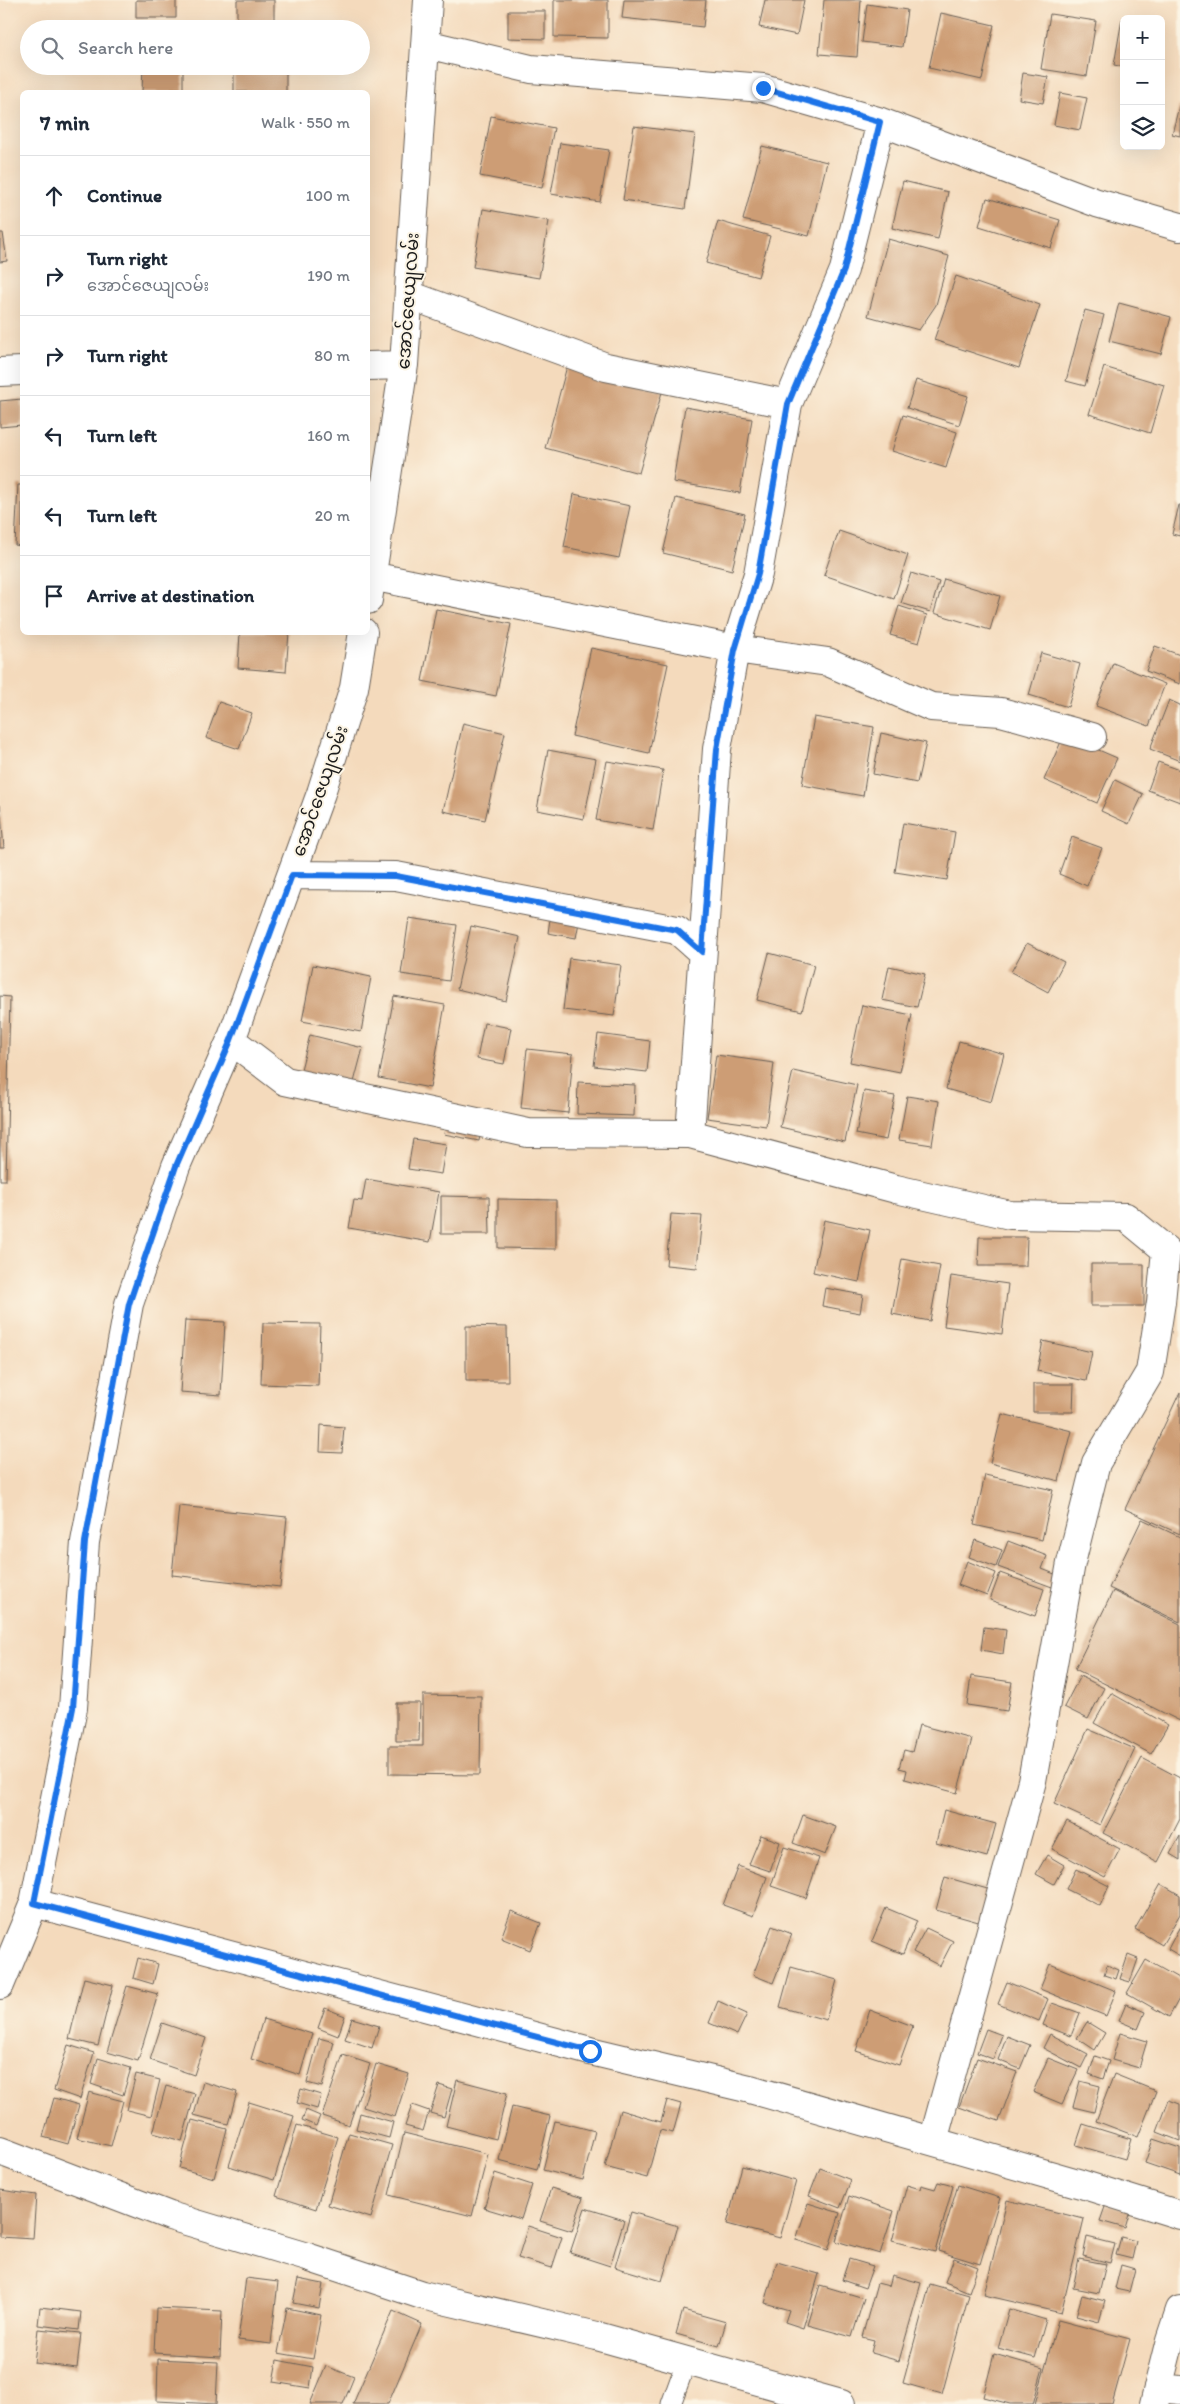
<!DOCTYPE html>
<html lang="en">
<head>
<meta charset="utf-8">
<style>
	:root { --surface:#fff; --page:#f2f2f3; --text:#1f2937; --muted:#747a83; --line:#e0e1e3 }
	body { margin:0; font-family:Itim,"Noto Sans Myanmar",sans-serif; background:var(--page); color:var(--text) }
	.controls { position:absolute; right:15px; top:15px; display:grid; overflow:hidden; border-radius:8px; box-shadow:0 5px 20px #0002 }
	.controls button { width:45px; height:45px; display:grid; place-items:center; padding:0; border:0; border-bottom:1px solid var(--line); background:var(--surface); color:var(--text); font:25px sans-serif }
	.stop { position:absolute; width:15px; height:15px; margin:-11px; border:4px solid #1a73e8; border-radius:50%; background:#fff }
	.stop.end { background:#1a73e8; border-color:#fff; box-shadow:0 1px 5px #0008 }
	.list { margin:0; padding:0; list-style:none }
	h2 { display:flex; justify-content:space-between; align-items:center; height:65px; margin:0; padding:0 20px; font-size:21px }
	h2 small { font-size:16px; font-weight:400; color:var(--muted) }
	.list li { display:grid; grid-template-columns:32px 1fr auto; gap:15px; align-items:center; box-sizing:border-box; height:80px; padding:0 20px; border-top:1px solid var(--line) }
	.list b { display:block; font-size:19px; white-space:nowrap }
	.list p { margin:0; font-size:16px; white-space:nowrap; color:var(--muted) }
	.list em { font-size:16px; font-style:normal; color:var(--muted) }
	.icon { flex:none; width:28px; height:28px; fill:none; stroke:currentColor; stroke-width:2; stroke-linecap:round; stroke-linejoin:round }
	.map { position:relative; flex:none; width:1180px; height:2404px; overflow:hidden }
	.search { position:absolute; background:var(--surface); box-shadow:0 5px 20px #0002; left:20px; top:20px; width:350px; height:55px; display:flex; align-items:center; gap:12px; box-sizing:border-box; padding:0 18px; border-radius:28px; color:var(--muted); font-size:19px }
	.panel { position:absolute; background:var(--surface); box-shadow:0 5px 20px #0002; left:20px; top:90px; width:350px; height:545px; border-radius:8px }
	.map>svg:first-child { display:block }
</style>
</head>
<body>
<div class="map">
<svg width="1180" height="2404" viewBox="0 0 1180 2404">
	<rect width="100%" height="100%" fill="#fcf5e5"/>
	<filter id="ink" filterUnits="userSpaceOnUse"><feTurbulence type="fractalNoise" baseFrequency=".02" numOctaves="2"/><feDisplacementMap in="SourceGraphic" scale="10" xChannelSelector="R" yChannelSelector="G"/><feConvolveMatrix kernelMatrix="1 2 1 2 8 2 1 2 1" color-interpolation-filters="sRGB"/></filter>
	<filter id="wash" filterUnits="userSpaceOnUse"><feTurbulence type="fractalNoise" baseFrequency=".0096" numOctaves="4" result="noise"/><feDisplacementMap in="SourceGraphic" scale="20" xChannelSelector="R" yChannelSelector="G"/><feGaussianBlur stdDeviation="1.12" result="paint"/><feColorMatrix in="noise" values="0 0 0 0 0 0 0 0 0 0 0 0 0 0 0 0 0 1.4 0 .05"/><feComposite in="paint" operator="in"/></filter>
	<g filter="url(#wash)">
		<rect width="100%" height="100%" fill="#f4dabc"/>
		<g id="blocks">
			<path fill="#cd9d75" d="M136,0H176V18H136Z
				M237,0H274V24L237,23Z
				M554,0H608V38L554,37Z
				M624,0H706L703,27L622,18Z
				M765,0H804L797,35L759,27Z
				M824,0H861L857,57L819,54Z
				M867,4L907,10L902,47L862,42Z
				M508,11H545V39L508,38Z
				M941,13L994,25L982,80L929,68Z
				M1050,14L1096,21L1087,76L1041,69Z
				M1122,19L1124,20V67L1114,65Z
				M143,66H183V92H142Z
				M234,71H286V92H234Z
				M1023,73L1048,77L1043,103L1019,99Z
				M1060,93L1087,98L1080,130L1054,125Z
				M1179,106H1180V136L1172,134Z
				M491,116L554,128L542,188L480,176Z
				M634,126L695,134L685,209L623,200Z
				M560,143L609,150L600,202L551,194Z
				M762,146L827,162L809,236L743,220Z
				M903,181L948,192L938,239L892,228Z
				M987,198L1060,220L1051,248L979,226Z
				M483,209L549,221L539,278L473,267Z
				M718,221L770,236L758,277L706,263Z
				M0,233H3L7,261L0,262Z
				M888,239L949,256L936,305L919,330L868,316Z
				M956,276L1040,305L1019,368L934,340Z
				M1119,303L1171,317L1161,354L1109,341Z
				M1085,310L1104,315L1085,386L1066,381Z
				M567,366L662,392L639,473L545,448Z
				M1104,367L1164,385L1150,433L1089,414Z
				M916,380L968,396L959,425L907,408Z
				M22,399V425L0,427V401Z
				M685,407L752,419L740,493L673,482Z
				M903,415L957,432L946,468L892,451Z
				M18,485H22V546L15,545Z
				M574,494L630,506L619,558L564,547Z
				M676,498L745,514L732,570L663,553Z
				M1179,505H1180V536L1172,534Z
				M839,531L908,555L894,599L824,575Z
				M911,573L939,582L930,612L901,603Z
				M944,579L1000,596L990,630L934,613Z
				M899,606L927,615L919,643L890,635Z
				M436,609L511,624L496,696L422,681Z
				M240,632H289L286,672L238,668Z
				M1155,646L1180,655V684L1146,671Z
				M591,648L668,664L649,753L572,736Z
				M1041,653L1080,664L1068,707L1029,695Z
				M1113,663L1165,684L1149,726L1096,706Z
				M1169,700L1180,705V761L1150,749Z
				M219,702L252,713L239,749L206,738Z
				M814,717L874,727L863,796L802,785Z
				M463,723L505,733L485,820L443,811Z
				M881,733L926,743L917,783L873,774Z
				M1064,735L1117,758L1097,803L1044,780Z
				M548,750L596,759L584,819L537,810Z
				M607,761L663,770L653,830L596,820Z
				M1158,762L1180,770V802L1148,790Z
				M1115,780L1143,794L1129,824L1101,811Z
				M0,805L4,848H0Z
				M903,823L955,832L947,880L895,872Z
				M1072,837L1102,848L1087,886L1059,874Z
				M551,912L580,917L576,938L548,933Z
				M409,918L457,925L449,981L401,974Z
				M471,926L520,937L506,1001L457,989Z
				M1027,943L1064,962L1048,992L1011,972Z
				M769,953L814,965L802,1011L757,1000Z
				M569,958L621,965L614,1016L563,1010Z
				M313,965L371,977L361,1032L302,1021Z
				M889,966L925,974L917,1007L882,1000Z
				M0,996L10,997L6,1180H0Z
				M394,996L445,1005L430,1088L379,1078Z
				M862,1005L912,1015L900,1072L850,1062Z
				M484,1023L511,1028L504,1064L477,1059Z
				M598,1034L650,1041L647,1072L594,1066Z
				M310,1035L363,1048L353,1086L300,1073Z
				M959,1041L1004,1054L991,1102L946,1089Z
				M527,1049L573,1054L568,1113L521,1108Z
				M716,1055L774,1063L766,1126L707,1118Z
				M793,1071L857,1085L845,1142L780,1127Z
				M578,1082L635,1085L634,1116L577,1114Z
				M864,1091L895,1096L886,1140L856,1134Z
				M907,1096L939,1101L932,1145L899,1140Z
				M446,1122L481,1129L479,1141L444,1134Z
				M413,1139L446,1144L441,1174L408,1169Z
				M366,1179L439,1192L430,1242L349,1228L354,1200L362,1201Z
				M441,1196L489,1197L490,1234H441Z
				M498,1199L556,1200V1249L498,1248Z
				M671,1214L702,1216L697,1268L666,1265Z
				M824,1220L870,1230L859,1282L813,1272Z
				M979,1237H1027L1026,1266H978Z
				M902,1259L940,1266L930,1321L892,1314Z
				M1091,1264H1144V1306H1091Z
				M951,1276L1008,1284L1002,1334L944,1326Z
				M825,1288L863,1295L860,1313L822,1306Z
				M185,1320L225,1322L221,1395L180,1392Z
				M263,1323L320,1324L318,1386L261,1384Z
				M466,1326L507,1327L508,1381H466Z
				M1043,1341L1092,1352L1086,1381L1037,1371Z
				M1033,1384H1074L1073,1412H1033Z
				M1180,1392V1534L1125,1509Z
				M1002,1414L1072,1431L1059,1481L990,1463Z
				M321,1425L344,1427L342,1453L320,1452Z
				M985,1475L1053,1490L1042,1540L974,1525Z
				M179,1506L287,1517L280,1587L172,1575Z
				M1142,1519L1180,1537V1622L1109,1588Z
				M975,1540L1002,1550L996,1567L969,1557Z
				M1008,1541L1047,1556L1042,1569L1057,1575L1052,1587L998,1567Z
				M967,1561L996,1573L987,1596L958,1585Z
				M1000,1573L1044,1589L1035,1616L990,1600Z
				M1113,1591L1180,1624V1721L1075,1669Z
				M984,1627L1006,1630L1003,1654L981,1650Z
				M971,1676L1012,1682L1007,1711L967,1705Z
				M1080,1676L1104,1688L1088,1719L1064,1707Z
				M1111,1693L1168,1725L1151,1754L1094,1723Z
				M423,1695L481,1696L480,1775L389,1774V1746H423Z
				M396,1703H420L419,1741H396Z
				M919,1725L972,1739L957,1793L905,1779L907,1770L899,1768L904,1750L912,1752Z
				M1088,1729L1135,1749L1100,1825L1054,1804Z
				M1142,1758L1180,1778V1819L1158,1862L1103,1833Z
				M944,1810L996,1824L987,1857L936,1843Z
				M803,1815L836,1827L825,1855L793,1843Z
				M1067,1821L1120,1849L1105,1877L1052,1849Z
				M761,1835L780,1842L770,1871L749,1864Z
				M1180,1836V1860L1170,1854Z
				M784,1847L819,1858L806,1898L771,1886Z
				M1047,1855L1064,1865L1054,1884L1036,1874Z
				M738,1866L767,1877L753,1916L723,1905Z
				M1076,1869L1109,1886L1100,1906L1066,1889Z
				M945,1877L991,1890L982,1923L936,1910Z
				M1161,1884L1180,1895V1914L1162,1945L1135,1929Z
				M886,1908L917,1921L903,1954L872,1941Z
				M511,1911L541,1923L530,1950L501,1938Z
				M772,1926L792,1934L773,1983L753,1975Z
				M1180,1926V1956L1168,1949Z
				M926,1928L953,1941L940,1966L913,1952Z
				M1128,1955L1138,1959L1130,1982L1120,1979Z
				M138,1958L158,1964L153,1984L133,1978Z
				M1146,1960L1180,1979V1997L1169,2017L1127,1993Z
				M1050,1964L1116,1991L1106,2016L1040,1989Z
				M1107,1965L1119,1970L1116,1979L1104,1975Z
				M791,1967L837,1980L826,2020L780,2007Z
				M84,1978L113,1985L98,2046L69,2039Z
				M1007,1982L1048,1999L1039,2021L998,2004Z
				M127,1986L158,1994L138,2061L107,2052Z
				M718,2001L747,2014L737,2035L709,2023Z
				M1052,2003L1080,2013L1071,2036L1043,2025Z
				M1126,2004L1145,2012L1138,2029L1119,2021Z
				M325,2008L345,2016L338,2036L318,2028Z
				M870,2010L913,2026L899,2065L856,2051Z
				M352,2018L379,2026L372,2048L345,2039Z
				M263,2019L312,2034L300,2075L251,2059Z
				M1087,2022L1105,2033L1095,2050L1077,2038Z
				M162,2023L206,2038L194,2075L150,2060Z
				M986,2029L1002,2035L993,2059L977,2053Z
				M1120,2033L1147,2041L1139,2068L1112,2060Z
				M1050,2034L1088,2054L1081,2068L1043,2048Z
				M1007,2036L1030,2045L1020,2069L998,2060Z
				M319,2038L334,2042L322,2087L307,2083Z
				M68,2045L94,2053L80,2099L54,2090Z
				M343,2055L370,2064L349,2125L322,2116Z
				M1095,2056L1109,2061L1103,2079L1089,2074Z
				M98,2058L131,2068L123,2095L91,2084Z
				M977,2058L1017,2072L999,2121L959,2107Z
				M1048,2058L1078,2070L1062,2104L1033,2092Z
				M376,2064L409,2074L395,2117L363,2107Z
				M136,2074L160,2080L151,2116L127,2110Z
				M1114,2074L1156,2091L1138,2137L1096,2121Z
				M457,2080L507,2093L496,2139L446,2126Z
				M1080,2081L1100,2086L1094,2112L1073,2107Z
				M203,2082L237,2092L228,2124L194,2115Z
				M439,2085L452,2089L444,2117L430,2113Z
				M166,2086L195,2094L182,2141L153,2133Z
				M301,2089L321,2095L317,2109L297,2103Z
				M89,2092L123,2101L111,2146L77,2138Z
				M54,2098L79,2105L68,2144L43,2137Z
				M667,2100L681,2104L673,2133L660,2130L647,2178L605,2167L620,2110L661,2122Z
				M1169,2100L1180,2104V2141L1157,2132Z
				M249,2102L294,2116L274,2180L229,2166Z
				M412,2105L429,2111L423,2131L405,2126Z
				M512,2107L550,2116L537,2170L499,2160Z
				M306,2110L320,2116L316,2126L302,2120Z
				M360,2113L393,2122L389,2138L356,2129Z
				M192,2120L227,2129L214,2178L179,2168Z
				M555,2121L595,2131L583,2180L543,2170Z
				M1083,2124L1131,2139L1125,2159L1076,2145Z
				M297,2125L338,2137L316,2209L276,2196Z
				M349,2133L392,2145L371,2218L328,2205Z
				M404,2133L488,2154L472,2216L389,2195Z
				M1153,2139L1180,2148V2175L1145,2163Z
				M742,2166L796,2181L780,2238L727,2224Z
				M820,2168L851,2180L840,2208L809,2196Z
				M495,2173L532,2185L521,2219L484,2208Z
				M938,2182L953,2186L935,2252L892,2241L907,2185L920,2189L921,2185L935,2189Z
				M958,2185L1000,2198L980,2264L938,2251Z
				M551,2188L583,2198L572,2231L540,2221Z
				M0,2190L36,2195L33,2239L0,2237Z
				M849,2196L894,2211L880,2254L836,2241Z
				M1007,2200L1084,2219L1061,2313L984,2295Z
				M808,2203L840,2213L828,2250L796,2240Z
				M1106,2204L1130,2211L1125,2228L1100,2221Z
				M585,2208L624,2220L610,2266L570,2253Z
				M631,2212L678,2226L662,2281L615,2267Z
				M528,2226L562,2237L552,2268L518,2258Z
				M1087,2237L1115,2244L1110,2263L1083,2256Z
				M1121,2237L1136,2241L1132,2259L1116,2255Z
				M954,2258L978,2267L969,2292L945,2282Z
				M849,2259L873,2266L865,2288L842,2280Z
				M1079,2259L1106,2264L1099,2293L1073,2288Z
				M777,2262L819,2274L803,2328L785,2322L789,2310L765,2303Z
				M1121,2265L1135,2269L1129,2292L1115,2289Z
				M892,2275L921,2283L899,2361L871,2353L874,2340L862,2337L877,2283L889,2286Z
				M246,2278L278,2282L271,2344L238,2340Z
				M298,2279L323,2284L319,2308L293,2303Z
				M930,2284L969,2295L942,2394L903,2383Z
				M820,2285L864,2298L852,2337L808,2325Z
				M1082,2295L1105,2301L1099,2322L1076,2316Z
				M40,2307L81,2312L79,2330L38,2325Z
				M156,2308L222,2311L220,2357L154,2353Z
				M287,2308L321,2315L313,2359L278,2353Z
				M1009,2309L1046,2320L1035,2358L998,2348Z
				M683,2310L726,2322L719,2346L676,2334Z
				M393,2311L422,2324L388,2404H353Z
				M1058,2320L1130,2339L1112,2404H1035Z
				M38,2329L81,2333L77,2368L34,2363Z
				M994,2354L1043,2368L1033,2404H1010L983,2397Z
				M158,2359L218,2362L216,2404L157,2401Z
				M277,2360L313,2367L310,2388L273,2382Z
				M326,2366L354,2377L343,2404H310Z"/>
		</g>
	</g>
	<g filter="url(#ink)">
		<use href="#blocks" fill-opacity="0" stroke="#685e54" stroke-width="1"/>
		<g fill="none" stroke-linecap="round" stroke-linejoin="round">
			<defs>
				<path id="service" d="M671,2404L687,2360"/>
				<path id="minor" d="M426,44L531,69L763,88L881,122L1097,203L1180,227
					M409,295L606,367L788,404
					M368,366L404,365
					M0,372L22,371
					M371,576L735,649L828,662L931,707L1001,712L1092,737
					M368,600L404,365L428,0
					M292,875L396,876L677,930L702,952
					M231,1040L285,1081L528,1133L690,1134L896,1189L1010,1215L1126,1217L1166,1250L1161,1302L1150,1372L1096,1463L1071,1563L1032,1781L933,2141
					M690,1134L717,749L735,649L758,574L788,404L844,270L881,122
					M34,1903L590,2051L750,2089L1081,2184L1180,2215
					M0,1985L34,1903L73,1708L85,1542L129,1304L176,1166L231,1040L321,793L354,688L363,632
					M0,2151L170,2216L307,2257L422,2295L597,2336L841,2404
					M1158,2388L1180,2390"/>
				<path id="tertiary" d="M1154,2404L1170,2340L1180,2310"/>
			</defs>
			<use href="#service" stroke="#685e54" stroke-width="21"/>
			<use href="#minor" stroke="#685e54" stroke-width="30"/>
			<use href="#tertiary" stroke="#685e54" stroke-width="30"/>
			<use href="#service" stroke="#fff" stroke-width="19"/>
			<use href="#minor" stroke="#fff" stroke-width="28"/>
			<use href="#tertiary" stroke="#fff" stroke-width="28"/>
		</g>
	</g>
	<g fill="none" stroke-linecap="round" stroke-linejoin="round" filter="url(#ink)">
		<path stroke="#1a73e8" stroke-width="6" d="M590,2051L34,1903L73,1708L85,1542L129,1304L176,1166L231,1040L292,875L396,876L677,930L702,952L717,749L735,650L758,574L788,404L844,270L880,122L763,88"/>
	</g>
	<g text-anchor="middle" stroke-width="4" stroke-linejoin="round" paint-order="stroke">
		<g font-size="18" fill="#1c1c1c" stroke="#fcf5e5">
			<text transform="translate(408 301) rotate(-86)" y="6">အောင်ဇေယျလမ်း</text>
			<text transform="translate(320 791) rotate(-71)" y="6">အောင်ဇေယျလမ်း</text>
		</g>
	</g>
</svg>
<div class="controls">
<button>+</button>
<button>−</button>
<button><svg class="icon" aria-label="layers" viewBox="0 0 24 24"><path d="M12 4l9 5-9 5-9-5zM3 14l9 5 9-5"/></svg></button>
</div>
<div class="stop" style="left:590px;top:2051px"></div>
<div class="stop end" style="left:763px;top:88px"></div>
<div class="search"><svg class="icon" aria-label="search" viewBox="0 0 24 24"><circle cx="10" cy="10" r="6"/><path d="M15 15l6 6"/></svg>Search here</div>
<section class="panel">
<h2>7 min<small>Walk · 550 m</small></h2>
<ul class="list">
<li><svg class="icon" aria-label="ahead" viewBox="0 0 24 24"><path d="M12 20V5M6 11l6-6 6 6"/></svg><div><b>Continue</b></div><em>100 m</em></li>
<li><svg class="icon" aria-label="right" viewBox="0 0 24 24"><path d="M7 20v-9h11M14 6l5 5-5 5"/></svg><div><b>Turn right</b><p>အောင်ဇေယျလမ်း</p></div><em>190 m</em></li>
<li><svg class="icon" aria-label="right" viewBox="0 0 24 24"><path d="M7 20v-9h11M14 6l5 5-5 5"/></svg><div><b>Turn right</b></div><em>80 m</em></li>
<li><svg class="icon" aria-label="left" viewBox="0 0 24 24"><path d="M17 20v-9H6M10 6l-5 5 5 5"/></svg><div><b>Turn left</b></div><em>160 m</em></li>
<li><svg class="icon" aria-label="left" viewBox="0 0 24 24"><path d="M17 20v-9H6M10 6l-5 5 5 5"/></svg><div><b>Turn left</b></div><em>20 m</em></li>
<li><svg class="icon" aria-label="arrive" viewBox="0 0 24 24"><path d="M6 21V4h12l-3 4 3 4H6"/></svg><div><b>Arrive at destination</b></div></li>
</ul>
</section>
</div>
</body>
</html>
